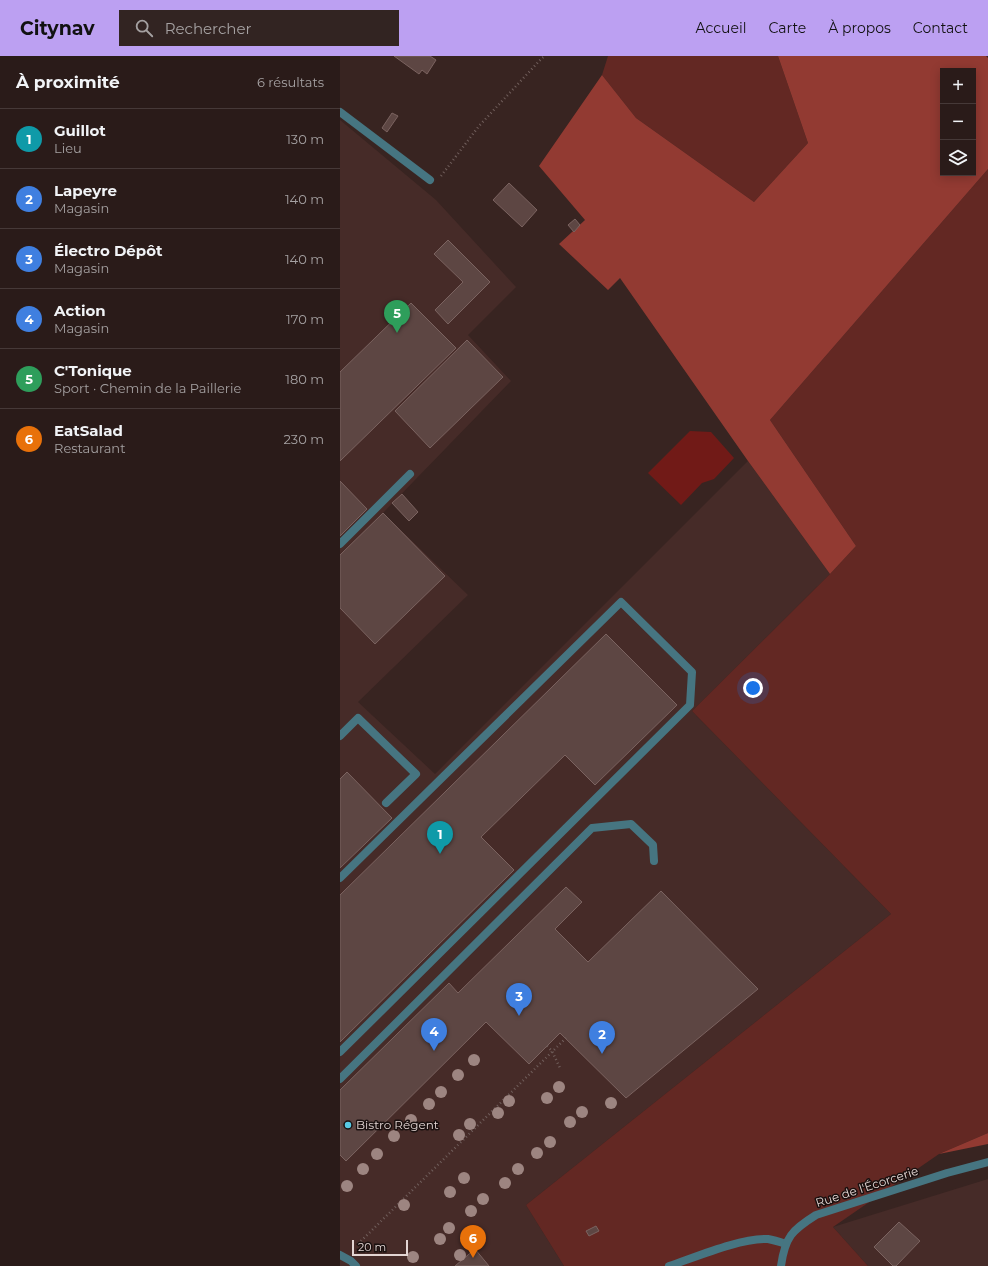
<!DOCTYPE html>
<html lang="fr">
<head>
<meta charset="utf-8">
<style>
	:root { --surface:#2a1b19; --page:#322422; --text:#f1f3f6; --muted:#a5a1a2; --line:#463938; --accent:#bca0f2 }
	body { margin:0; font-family:Montserrat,sans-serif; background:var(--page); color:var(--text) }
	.controls { position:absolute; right:12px; top:12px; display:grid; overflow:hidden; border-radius:0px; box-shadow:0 2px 10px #0003 }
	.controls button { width:36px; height:36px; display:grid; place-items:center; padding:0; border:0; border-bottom:1px solid var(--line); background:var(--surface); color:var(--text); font:20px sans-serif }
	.scale { position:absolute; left:12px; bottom:10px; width:56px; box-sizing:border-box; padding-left:4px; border:2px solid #e3d5d3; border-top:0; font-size:11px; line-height:14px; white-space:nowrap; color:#e3d5d3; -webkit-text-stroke:3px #19100f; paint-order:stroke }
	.you { position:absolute; left:413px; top:632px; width:14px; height:14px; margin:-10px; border:3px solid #fff; border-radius:50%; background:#1a73e8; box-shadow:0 0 0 6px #1a73e833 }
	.badge { display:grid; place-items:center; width:26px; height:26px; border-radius:50%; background:var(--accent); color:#fff; font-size:13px; font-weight:700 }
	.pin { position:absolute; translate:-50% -33px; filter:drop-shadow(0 1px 2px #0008) }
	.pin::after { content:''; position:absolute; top:21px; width:14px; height:12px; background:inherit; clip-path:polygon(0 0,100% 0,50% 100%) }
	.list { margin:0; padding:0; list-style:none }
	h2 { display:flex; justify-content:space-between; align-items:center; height:52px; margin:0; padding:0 16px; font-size:17px }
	h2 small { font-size:13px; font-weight:400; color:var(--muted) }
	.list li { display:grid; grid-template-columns:26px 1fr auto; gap:12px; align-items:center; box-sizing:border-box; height:60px; padding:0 16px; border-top:1px solid var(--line) }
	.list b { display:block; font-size:15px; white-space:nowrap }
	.list p { margin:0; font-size:13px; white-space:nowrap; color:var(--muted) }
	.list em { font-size:13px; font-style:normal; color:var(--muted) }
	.icon { flex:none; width:22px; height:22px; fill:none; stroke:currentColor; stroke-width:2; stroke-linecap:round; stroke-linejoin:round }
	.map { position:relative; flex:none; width:648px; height:1210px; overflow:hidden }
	header { display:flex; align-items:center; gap:24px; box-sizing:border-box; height:56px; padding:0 20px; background:var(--accent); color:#111 }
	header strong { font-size:19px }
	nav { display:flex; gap:22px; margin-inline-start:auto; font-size:14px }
	.search { width:280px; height:36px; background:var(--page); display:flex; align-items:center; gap:10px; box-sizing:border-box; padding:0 14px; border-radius:0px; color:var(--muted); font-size:15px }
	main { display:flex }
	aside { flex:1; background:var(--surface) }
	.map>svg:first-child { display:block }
</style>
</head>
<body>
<header>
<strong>Citynav</strong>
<div class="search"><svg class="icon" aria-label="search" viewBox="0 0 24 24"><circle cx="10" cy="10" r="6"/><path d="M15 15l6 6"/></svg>Rechercher</div>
<nav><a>Accueil</a><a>Carte</a><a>À propos</a><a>Contact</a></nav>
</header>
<main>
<aside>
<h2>À proximité<small>6 résultats</small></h2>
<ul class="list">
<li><span class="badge" style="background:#0f9aa8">1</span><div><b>Guillot</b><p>Lieu</p></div><em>130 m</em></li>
<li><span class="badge" style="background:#3f7fe0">2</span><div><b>Lapeyre</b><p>Magasin</p></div><em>140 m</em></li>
<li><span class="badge" style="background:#3f7fe0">3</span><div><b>Électro Dépôt</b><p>Magasin</p></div><em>140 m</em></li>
<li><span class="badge" style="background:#3f7fe0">4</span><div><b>Action</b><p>Magasin</p></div><em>170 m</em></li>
<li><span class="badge" style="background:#2e9e5b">5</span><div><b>C'Tonique</b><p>Sport · Chemin de la Paillerie</p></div><em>180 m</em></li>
<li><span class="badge" style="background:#e8710a">6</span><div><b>EatSalad</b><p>Restaurant</p></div><em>230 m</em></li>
</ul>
</aside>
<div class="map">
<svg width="648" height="1210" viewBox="0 0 648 1210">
	<rect width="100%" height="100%" fill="#382421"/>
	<path fill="#462b28" d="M0,64L96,144L176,231L128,279L171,325L43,457L128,539L18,646L95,718L408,405L490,518L352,655L551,858L186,1149L224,1210H0Z
		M648,1123V1210H528L493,1171Z"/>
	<path fill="#632823" d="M268,0H438L468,87L414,146L296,62L262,19Z
		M648,113V1077L599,1098L493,1171L528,1210H224L186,1149L551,858L352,655L490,518L516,490L430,364Z"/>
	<path fill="#923a32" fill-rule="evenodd" d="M438,0H646L648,2V113L430,364L516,490L490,518L408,405L280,222L268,234L219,188L245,164L199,110L262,19L296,62L414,146L468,87ZM603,15H633V117H603Z
		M648,1077V1088L599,1098Z"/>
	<path fill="#711a17" d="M350,375L371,376L394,402L374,423L362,427L341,449L308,417Z"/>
	<path fill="#5d4643" stroke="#7b6360" d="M54,0H90L96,4L87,18L82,14L79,18Z
		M52,57L58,60L47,76L42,72Z
		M169,127L197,154L182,171L153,144Z
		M235,163L240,169L234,176L228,169Z
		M108,184L150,226L108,268L95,254L123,226L94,198Z
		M71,247L116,292L0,405V316Z
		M127,284L163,321L90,392L55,355Z
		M0,425L27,453L0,480Z
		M62,438L78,456L69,465L52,447Z
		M43,457L105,520L35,588L0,552V499Z
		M266,578L337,649L255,729L225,699L141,781L174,814L0,986V839Z
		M7,716L52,762L0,812V723Z
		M226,831L242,846L215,873L248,906L321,835L418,933L286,1042L220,977L189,1008L146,966L6,1105L0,1099V1034L109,927L118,937Z
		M559,1166L580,1185L556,1210H553L534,1191Z
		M256,1170L259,1175L249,1180L246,1175Z
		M135,1193L149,1210H115Z"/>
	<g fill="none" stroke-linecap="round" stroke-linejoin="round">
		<path stroke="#715f5c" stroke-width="2.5" stroke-dasharray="1 3" stroke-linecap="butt" d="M101,120L139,70L202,2L205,0
			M207,990L212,995L220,1012
			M18,1188L226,982"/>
		<path stroke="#467581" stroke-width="8" d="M0,488L70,418
			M0,680L18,662L76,718L46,747
			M0,822L281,546L352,616L350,649L0,996
			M0,1023L252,772L291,768L313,789L314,805"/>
		<path stroke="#467581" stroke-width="8" d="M0,56L90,124
			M0,1199L11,1205L16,1210
			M329,1210C356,1201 400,1182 428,1183C434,1184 440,1186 446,1188"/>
		<path stroke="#467581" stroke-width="8" d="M441,1210C445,1181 452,1174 476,1159L607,1117L648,1106"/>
	</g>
	<g fill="#9d8581">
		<circle cx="134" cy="1004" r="6"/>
		<circle cx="118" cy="1019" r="6"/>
		<circle cx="219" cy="1031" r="6"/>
		<circle cx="101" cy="1036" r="6"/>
		<circle cx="207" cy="1042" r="6"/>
		<circle cx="169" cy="1045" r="6"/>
		<circle cx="271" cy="1047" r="6"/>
		<circle cx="89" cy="1048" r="6"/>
		<circle cx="242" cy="1056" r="6"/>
		<circle cx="158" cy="1057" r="6"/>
		<circle cx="71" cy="1064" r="6"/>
		<circle cx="230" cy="1066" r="6"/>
		<circle cx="130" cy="1068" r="6"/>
		<circle cx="119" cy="1079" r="6"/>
		<circle cx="54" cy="1080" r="6"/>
		<circle cx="210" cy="1086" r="6"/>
		<circle cx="197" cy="1097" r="6"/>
		<circle cx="37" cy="1098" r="6"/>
		<circle cx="23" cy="1113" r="6"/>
		<circle cx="178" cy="1113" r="6"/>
		<circle cx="124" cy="1122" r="6"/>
		<circle cx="165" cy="1127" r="6"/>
		<circle cx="7" cy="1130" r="6"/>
		<circle cx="110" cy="1136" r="6"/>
		<circle cx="143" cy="1143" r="6"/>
		<circle cx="64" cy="1149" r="6"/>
		<circle cx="131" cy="1155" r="6"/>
		<circle cx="109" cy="1172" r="6"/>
		<circle cx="100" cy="1183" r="6"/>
		<circle cx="120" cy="1199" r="6"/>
		<circle cx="73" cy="1201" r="6"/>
	</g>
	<circle fill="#58c9e3" stroke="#19100f" stroke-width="1.5" cx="8" cy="1069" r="4"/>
	<g text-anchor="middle" stroke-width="3" stroke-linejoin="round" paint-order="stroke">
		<g font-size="12" fill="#e3d5d3" stroke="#19100f" text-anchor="start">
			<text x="16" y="1073">Bistro Régent</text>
		</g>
		<g font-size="12" fill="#e3d5d3" stroke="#19100f">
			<text transform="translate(527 1131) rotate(-18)" y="4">Rue de l'Écorcerie</text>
		</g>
	</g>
</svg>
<div class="controls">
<button>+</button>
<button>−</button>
<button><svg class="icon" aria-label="layers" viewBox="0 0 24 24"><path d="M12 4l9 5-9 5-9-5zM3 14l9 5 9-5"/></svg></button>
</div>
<div class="scale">20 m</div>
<div class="you"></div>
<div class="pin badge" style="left:100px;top:798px;background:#0f9aa8">1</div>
<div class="pin badge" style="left:262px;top:998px;background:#3f7fe0">2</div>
<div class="pin badge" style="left:179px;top:960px;background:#3f7fe0">3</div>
<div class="pin badge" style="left:94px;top:995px;background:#3f7fe0">4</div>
<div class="pin badge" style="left:57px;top:277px;background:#2e9e5b">5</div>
<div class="pin badge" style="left:133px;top:1202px;background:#e8710a">6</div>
</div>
</main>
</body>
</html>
